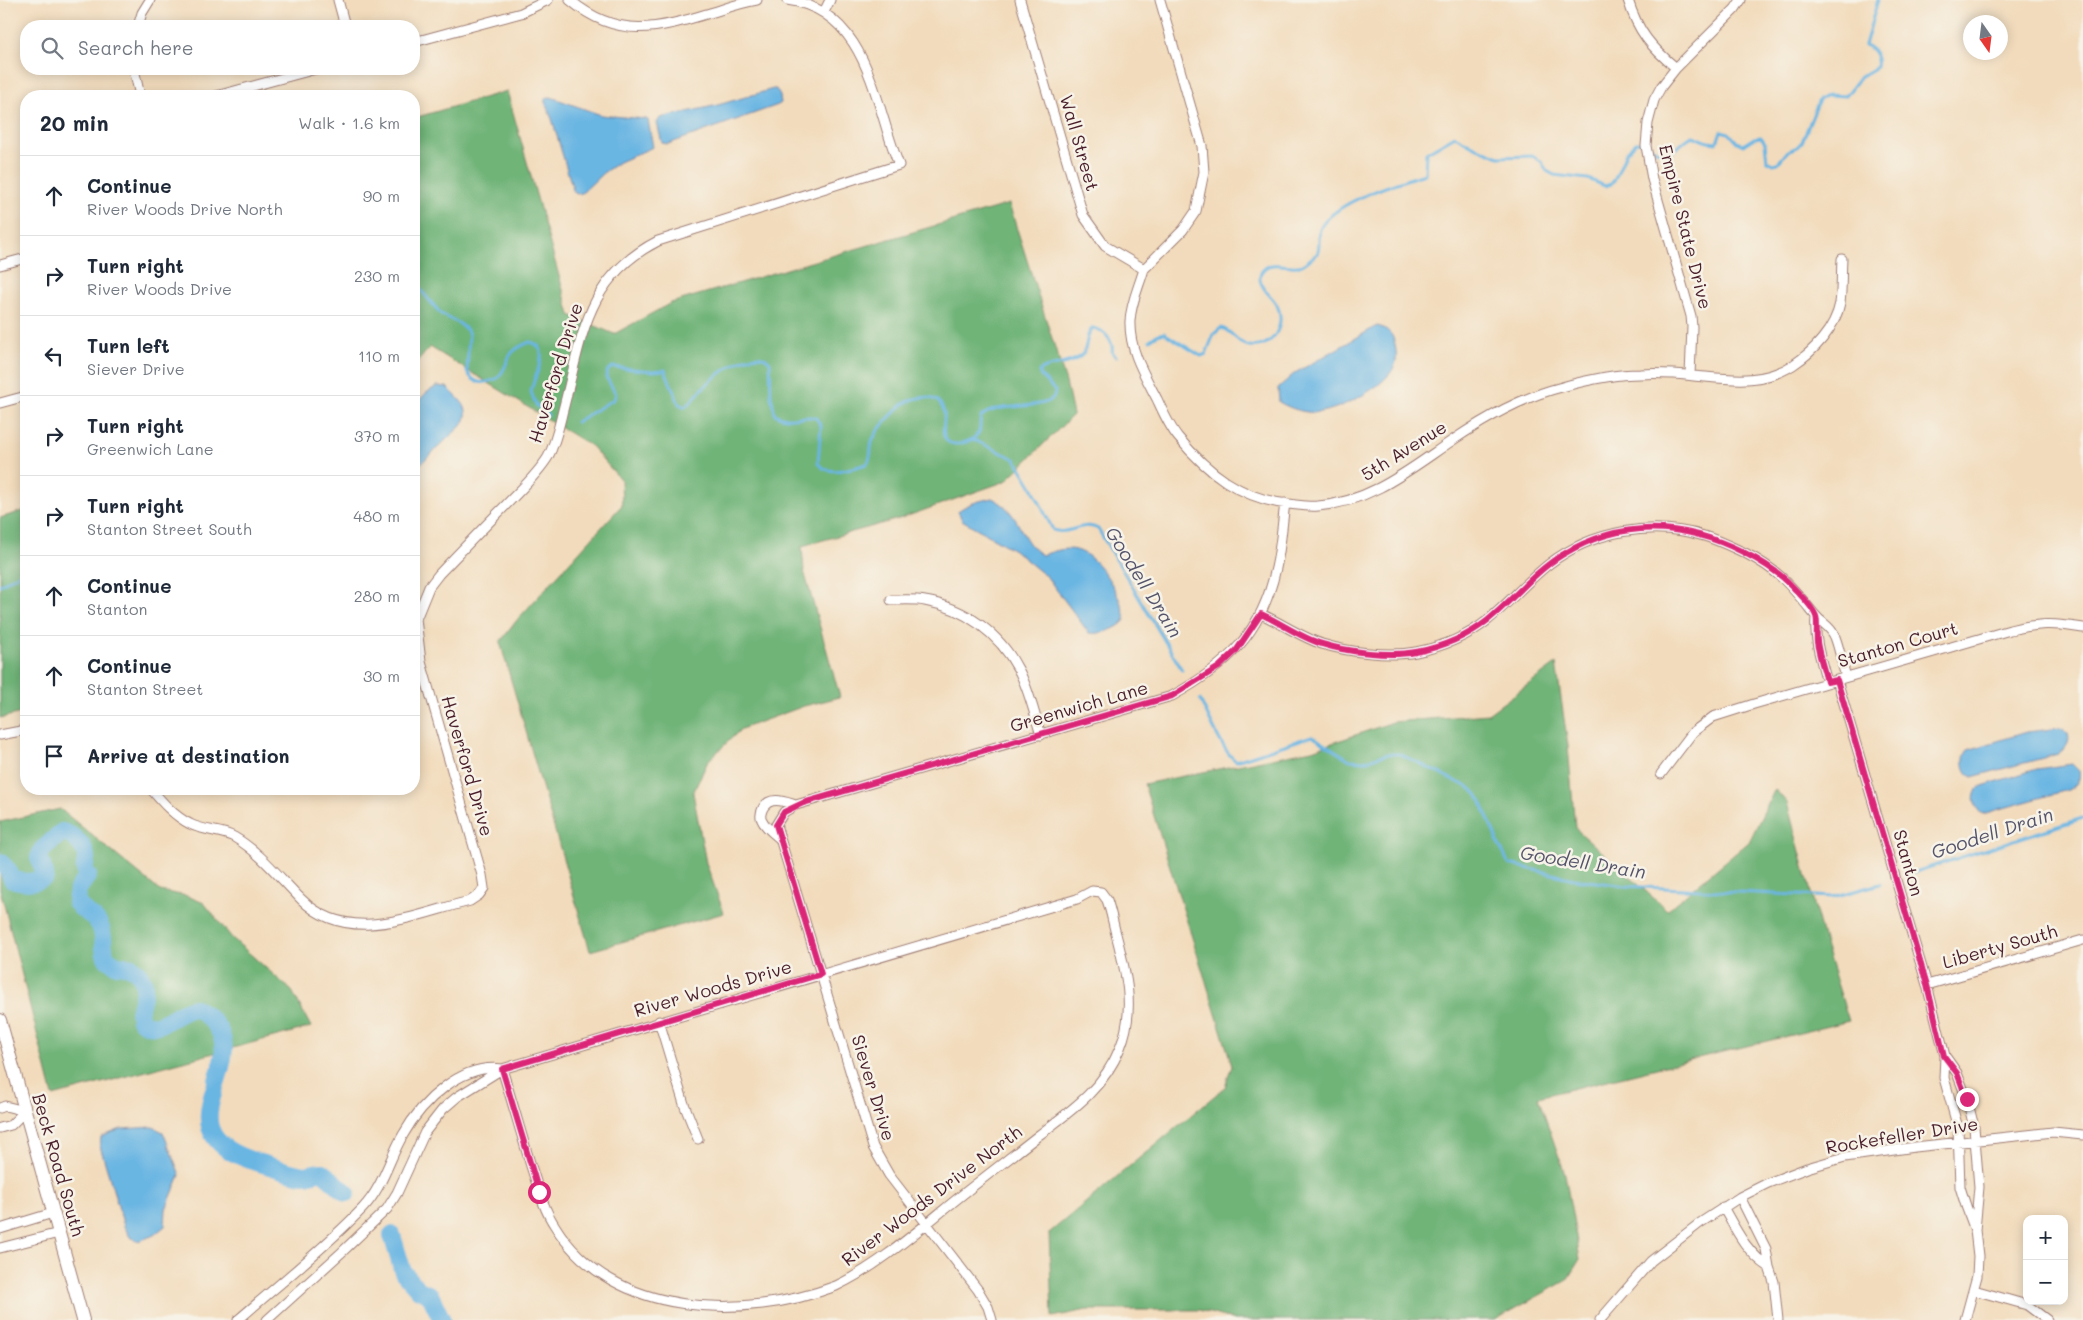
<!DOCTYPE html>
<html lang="en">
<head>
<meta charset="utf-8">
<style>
	:root { --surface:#fff; --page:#f6f6f7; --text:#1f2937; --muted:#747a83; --line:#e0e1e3 }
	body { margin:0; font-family:Mali,sans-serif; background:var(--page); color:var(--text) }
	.controls { position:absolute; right:15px; bottom:15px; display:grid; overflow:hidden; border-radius:10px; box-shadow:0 2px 12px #0003 }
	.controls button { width:45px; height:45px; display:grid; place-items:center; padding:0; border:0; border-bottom:1px solid var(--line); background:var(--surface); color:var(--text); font:25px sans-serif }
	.compass { position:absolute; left:1963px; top:15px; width:45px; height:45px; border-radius:50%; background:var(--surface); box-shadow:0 2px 12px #0003; rotate:166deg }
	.stop { position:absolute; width:15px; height:15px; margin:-11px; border:4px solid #db2777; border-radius:50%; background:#fff }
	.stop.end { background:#db2777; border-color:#fff; box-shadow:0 1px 5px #0008 }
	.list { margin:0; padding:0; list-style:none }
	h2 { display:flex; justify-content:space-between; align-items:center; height:65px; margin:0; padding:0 20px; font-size:21px }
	h2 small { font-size:16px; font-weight:400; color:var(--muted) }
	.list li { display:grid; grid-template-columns:32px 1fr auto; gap:15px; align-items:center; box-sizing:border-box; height:80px; padding:0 20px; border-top:1px solid var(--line) }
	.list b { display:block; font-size:19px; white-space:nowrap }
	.list p { margin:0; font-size:16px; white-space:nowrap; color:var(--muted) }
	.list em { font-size:16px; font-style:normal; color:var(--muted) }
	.icon { flex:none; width:28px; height:28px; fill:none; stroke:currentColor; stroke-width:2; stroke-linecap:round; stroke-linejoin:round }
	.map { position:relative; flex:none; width:2083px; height:1320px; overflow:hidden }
	.search { position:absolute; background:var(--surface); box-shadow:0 2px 12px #0003; left:20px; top:20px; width:400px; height:55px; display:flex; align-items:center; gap:12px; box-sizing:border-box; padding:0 18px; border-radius:20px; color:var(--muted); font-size:19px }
	.panel { position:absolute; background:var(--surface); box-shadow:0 2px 12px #0003; left:20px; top:90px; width:400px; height:705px; border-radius:20px }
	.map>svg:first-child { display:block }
</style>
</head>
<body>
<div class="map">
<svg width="2083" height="1320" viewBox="0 0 2083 1320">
	<rect width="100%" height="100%" fill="#f7f3e8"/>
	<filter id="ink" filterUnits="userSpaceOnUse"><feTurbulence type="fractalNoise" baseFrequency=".02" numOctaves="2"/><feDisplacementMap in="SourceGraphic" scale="10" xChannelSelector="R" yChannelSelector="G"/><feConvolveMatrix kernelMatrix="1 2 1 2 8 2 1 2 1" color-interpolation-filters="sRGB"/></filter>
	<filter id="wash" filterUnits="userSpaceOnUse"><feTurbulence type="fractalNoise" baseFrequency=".0096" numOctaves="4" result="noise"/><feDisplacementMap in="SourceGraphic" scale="20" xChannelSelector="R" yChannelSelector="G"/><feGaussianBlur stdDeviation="1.12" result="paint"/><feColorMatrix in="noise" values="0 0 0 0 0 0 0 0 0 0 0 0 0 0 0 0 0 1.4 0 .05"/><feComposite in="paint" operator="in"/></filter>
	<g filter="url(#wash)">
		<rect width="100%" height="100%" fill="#f2dbbc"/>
		<path fill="#70b478" stroke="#5d6a52" d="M507,91L570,315L614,334L671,303L1009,204L1066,382L1073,415L1006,481L902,518L802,546L804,571L840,697L804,706L741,729L708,761L693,793L706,863L724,913L590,951L500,642L517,620L622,505L621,480L591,446L430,347L414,366V118Z
			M26,510V712L0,718V518Z
			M1556,664L1568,746L1575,828L1667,910L1749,842L1775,789L1787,803L1825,945L1849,1021L1538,1097L1565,1174L1580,1259L1567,1280L1495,1320H1235L1199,1310H1087L1052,1317L1049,1233L1225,1087L1232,1065L1144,784L1312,750L1393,722L1488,714Z
			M60,809L160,891L187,896L204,903L232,938L292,991L311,1027L53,1096L0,889V822Z"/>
		<path fill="#6ab6e3" stroke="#5a6a87" d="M773,89H776L780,96L781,103L778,105L668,144L662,143L657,123L660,118L718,105Z
			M551,97L601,115L646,119L648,120L653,147L619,162L603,173L582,193L576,194L573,190L552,119L545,102V99Z
			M1377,326C1386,328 1391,332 1394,340C1396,348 1398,360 1394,367C1386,386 1340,410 1320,412C1306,414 1291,409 1279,402L1278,388L1295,373Z
			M437,386L447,387C458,399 473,407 463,424L414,470V405L426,393Z
			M992,498C1022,512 1019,542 1042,555C1053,552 1063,547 1076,550C1099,555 1123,598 1125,620C1119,629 1099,635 1089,633L1047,577L1014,550L962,520L958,511C969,503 979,501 992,498Z
			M2061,728L2068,734C2071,744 2065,748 2058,754L1972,777C1963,772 1961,758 1968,750L2027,732Z
			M2072,764L2079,771C2081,781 2076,785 2068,790L1982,814C1974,808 1971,794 1979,787L2037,769Z
			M153,1127L163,1132L180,1175L166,1209L165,1226L154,1235L139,1241L130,1237L124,1226L100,1146L101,1137L121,1129Z"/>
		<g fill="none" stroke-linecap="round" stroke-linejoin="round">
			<path stroke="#6ab6e3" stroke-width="3" d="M414,282L441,314L460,324L467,330L469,335L467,371C474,386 485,384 498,378C512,361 502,353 530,342C554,347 532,379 531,392L536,405L548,415
				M1150,340L1157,335L1164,333L1201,356L1206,354L1214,334L1221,328C1232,330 1237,344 1249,346C1272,350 1287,325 1277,305C1272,297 1264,291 1261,283C1259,278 1260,272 1264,269C1274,259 1291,270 1302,265C1307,263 1312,257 1317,254C1321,245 1317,235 1321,227C1335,202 1398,182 1425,174L1426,153L1455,136L1473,146L1499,157L1532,156L1541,161L1547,171L1554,175L1588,179L1605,186L1611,184L1615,179L1626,153L1636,142C1648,141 1657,156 1670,152C1679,149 1684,139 1693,136L1708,142L1717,143L1721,131L1729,133L1737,142L1743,145L1754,138L1761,137L1765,143L1767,161L1773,164L1778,163L1788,151L1797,147L1802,142L1819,100L1828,95L1846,96L1860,77L1877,67C1879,57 1874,49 1865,45L1878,0
				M576,422L614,399L616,394L606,377L608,370L613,367L652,371L665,370L679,404L685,407C691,403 696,396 701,390C714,377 754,343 770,362L771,396L775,414C788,423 802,414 816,418L821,426L818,463C827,478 854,467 867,464C872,457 870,449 872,442C876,429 892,415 901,406C914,396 941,391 944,414C945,421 942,429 944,436C949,451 974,442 979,432C981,427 979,422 981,417C997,399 1056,414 1055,391L1040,375L1039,371C1052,363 1069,366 1081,356C1089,349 1084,335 1093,328C1104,330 1114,341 1112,352L1116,357
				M972,439L1015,459L1032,487L1053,530C1068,536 1084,520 1098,529L1182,670
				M0,585L26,570
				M1200,700C1209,717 1222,751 1236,761L1312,736L1350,760L1364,761L1388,754H1400L1468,787L1476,793L1480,799L1499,845L1509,864L1574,879L1626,886L1833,897L1880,884
				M1909,874L2083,818"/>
			<path stroke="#6ab6e3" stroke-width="18" d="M0,862L8,870L12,879C22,883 35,883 45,877V874L39,858L42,850L62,832C73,835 85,845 86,857C86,864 82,869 88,875L78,889L76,902C82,912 93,914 99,924C106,935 101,948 107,959L117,965L132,967C157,986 135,1003 140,1020C158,1037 177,1009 195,1008C202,1011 207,1016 213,1022C255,1066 152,1133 260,1163C274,1167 290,1173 304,1175C311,1175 316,1171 323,1172L347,1193
				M392,1235L403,1272L419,1290L430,1295L442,1320"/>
		</g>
	</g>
	<g filter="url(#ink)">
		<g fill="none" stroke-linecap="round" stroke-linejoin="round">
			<defs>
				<path id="street" d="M338,0L345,26
					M570,0C621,43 663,27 720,10C732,6 745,2 757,0
					M1020,0L1083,215L1105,246L1144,269
					M1628,0C1638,32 1651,47 1676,68
					M824,12L830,0
					M138,26L142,13L150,0
					M414,42L521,13L548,0
					M134,69L140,96
					M216,96L316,69
					M0,265L26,258
					M1144,269C1139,287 1131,302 1130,321C1129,350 1144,374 1157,399C1163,412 1169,426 1178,437C1207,472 1241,499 1288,504C1298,505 1308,507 1318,506C1371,502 1410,469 1453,440C1486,418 1522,397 1562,387C1587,380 1613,374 1640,374C1657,373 1676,374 1694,376C1729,379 1762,385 1793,365C1814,351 1835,329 1840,303C1842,289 1841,274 1842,259
					M1144,269L1183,230L1196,211L1204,172L1202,146L1160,0
					M1690,375L1692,327L1691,316L1652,179L1646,146L1648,123L1654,100L1661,87L1676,68L1735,9L1741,0
					M0,403L26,396
					M891,600C902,600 915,599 925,601C965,608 1000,634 1018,669C1029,689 1034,713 1041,735
					M1261,614C1281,623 1301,637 1322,644C1348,652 1389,657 1416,652C1441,647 1468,636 1488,620C1509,603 1527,581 1549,564C1592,531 1652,520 1704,536C1718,540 1732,547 1745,553C1780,571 1791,586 1815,615C1822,624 1830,625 1835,637C1840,650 1842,664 1846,677
					M1816,617C1814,640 1821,660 1827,682
					M1837,680L1927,985L1945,1056L1944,1078L1958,1128L1960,1187L1966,1206L1975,1230
					M0,735L26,730
					M1661,774L1693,732L1713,717L1754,704L2010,630C2041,623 2052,623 2083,628
					M151,789C162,802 174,816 190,824C203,831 221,830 234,837C260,852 280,878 301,899C349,947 415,914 470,901L479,895L484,888L482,875L421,662L416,619L429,587L439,574C461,551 483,528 505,506C520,490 537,475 548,457C556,442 559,426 563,410C582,339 585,278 658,241L899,165C874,104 869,11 787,0
					M779,838C773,833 765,827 762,820C760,817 761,812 763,808C770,795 786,802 796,805
					M1927,985L2083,940
					M659,1021L684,1104L698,1139
					M1945,1056L1957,1073L1967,1099L1974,1127L1979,1187L1975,1230L1978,1256L1977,1276L1965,1320
					M0,1108L5,1106L25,1111
					M0,1128L11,1125L25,1111
					M1740,1197L1766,1249L1769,1267L1774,1282L1778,1320
					M1723,1207C1736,1230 1746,1252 1769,1267
					M0,1229L53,1213
					M0,1248L59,1233
					M1974,1290L2027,1305L2047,1320
					M238,1320C279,1284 326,1247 363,1208C383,1187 389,1159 403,1135C422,1101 462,1063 502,1069
					M267,1320L342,1252L387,1209L397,1193L425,1132L443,1109L457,1097L502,1069L1077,899L1092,891L1101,892L1107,900C1111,911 1113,923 1116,934C1126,972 1136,1010 1120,1048C1104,1088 1072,1110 1039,1135C1015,1154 991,1172 967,1191C925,1224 884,1263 836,1286C746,1320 612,1319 555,1226C543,1208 538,1187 531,1166C521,1133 512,1101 502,1069
					M992,1320L988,1307L978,1290L889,1175L873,1147L776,825L784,812L796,805L1172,696C1228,665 1262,633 1276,568C1281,547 1282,525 1285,503
					M1600,1320L1651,1261L1700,1223L1740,1197L1768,1183L1807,1168L1845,1157L1915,1147L2053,1132L2083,1135"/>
				<path id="secondary" d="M0,1020L83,1320"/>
			</defs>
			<use href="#street" stroke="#9e7d74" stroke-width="11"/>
			<use href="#secondary" stroke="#9e7d74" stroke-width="14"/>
			<use href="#street" stroke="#fff" stroke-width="9"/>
			<use href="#secondary" stroke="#fff" stroke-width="12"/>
		</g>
	</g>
	<g fill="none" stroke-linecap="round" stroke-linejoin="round" filter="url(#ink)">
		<path stroke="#db2777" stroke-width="6" d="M539,1192L502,1069L821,974L776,825L784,812L803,803L1172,696L1219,667L1236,651L1261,614C1281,623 1301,638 1322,644C1348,652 1389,657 1416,652C1442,647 1468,636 1488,620C1514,599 1534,572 1562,555C1621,519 1683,522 1743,552C1761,561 1778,571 1792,586C1800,595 1812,605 1816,616C1818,621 1816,635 1817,642C1819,656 1824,669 1827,682L1837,680L1927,985L1944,1056L1957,1073L1967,1099"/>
	</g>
	<g text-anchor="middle" stroke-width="5" stroke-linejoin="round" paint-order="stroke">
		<g font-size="18" fill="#4a1f2b" stroke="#f7f3e8">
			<text transform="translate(1079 143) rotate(74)" y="6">Wall Street</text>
			<text transform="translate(1685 227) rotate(76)" y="6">Empire State Drive</text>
			<text transform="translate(556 373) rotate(-73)" y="6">Haverford Drive</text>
			<text transform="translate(1404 451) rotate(-32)" y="6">5th Avenue</text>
			<text transform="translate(1898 645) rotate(-16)" y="6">Stanton Court</text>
			<text transform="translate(1079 707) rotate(-16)" y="6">Greenwich Lane</text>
			<text transform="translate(467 766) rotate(74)" y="6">Haverford Drive</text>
			<text transform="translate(1908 863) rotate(74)" y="6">Stanton</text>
			<text transform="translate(2000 947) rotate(-16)" y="6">Liberty South</text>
			<text transform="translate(713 989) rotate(-16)" y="6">River Woods Drive</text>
			<text transform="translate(873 1088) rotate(73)" y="6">Siever Drive</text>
			<text transform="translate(1902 1136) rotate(-9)" y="6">Rockefeller Drive</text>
			<text transform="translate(58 1165) rotate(74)" y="6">Beck Road South</text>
			<text transform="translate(932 1196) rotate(-37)" y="6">River Woods Drive North</text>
		</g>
		<g font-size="19" font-style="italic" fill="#55546b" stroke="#f7f3e8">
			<text transform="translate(1144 582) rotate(58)" y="7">Goodell Drain</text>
			<text transform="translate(1992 833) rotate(-18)" y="7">Goodell Drain</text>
			<text transform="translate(1583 862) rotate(9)" y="7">Goodell Drain</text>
		</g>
	</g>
</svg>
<div class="controls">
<button>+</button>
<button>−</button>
</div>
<svg class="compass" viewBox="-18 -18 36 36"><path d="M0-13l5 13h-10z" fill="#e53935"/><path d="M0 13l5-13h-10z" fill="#747a83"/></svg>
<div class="stop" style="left:539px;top:1192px"></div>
<div class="stop end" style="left:1967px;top:1099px"></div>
<div class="search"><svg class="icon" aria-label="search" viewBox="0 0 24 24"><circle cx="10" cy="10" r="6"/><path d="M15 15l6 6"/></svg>Search here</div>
<section class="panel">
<h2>20 min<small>Walk · 1.6 km</small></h2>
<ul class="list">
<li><svg class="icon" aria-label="ahead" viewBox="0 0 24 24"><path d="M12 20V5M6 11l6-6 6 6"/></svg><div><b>Continue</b><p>River Woods Drive North</p></div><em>90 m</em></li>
<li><svg class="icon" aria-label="right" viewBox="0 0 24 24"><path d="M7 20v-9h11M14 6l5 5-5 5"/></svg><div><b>Turn right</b><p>River Woods Drive</p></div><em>230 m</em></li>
<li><svg class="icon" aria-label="left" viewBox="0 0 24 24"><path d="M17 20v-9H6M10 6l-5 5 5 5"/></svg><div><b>Turn left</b><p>Siever Drive</p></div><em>110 m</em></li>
<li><svg class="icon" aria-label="right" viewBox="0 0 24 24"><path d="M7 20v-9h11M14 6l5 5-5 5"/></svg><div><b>Turn right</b><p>Greenwich Lane</p></div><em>370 m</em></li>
<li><svg class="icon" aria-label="right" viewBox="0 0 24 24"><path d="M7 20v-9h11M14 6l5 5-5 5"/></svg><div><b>Turn right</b><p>Stanton Street South</p></div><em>480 m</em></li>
<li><svg class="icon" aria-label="ahead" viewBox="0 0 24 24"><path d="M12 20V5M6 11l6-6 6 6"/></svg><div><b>Continue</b><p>Stanton</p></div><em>280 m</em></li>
<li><svg class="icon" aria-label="ahead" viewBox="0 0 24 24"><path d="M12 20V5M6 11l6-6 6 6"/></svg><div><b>Continue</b><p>Stanton Street</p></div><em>30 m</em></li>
<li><svg class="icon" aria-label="arrive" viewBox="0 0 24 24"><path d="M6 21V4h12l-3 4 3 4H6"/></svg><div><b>Arrive at destination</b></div></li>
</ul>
</section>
</div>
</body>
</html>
